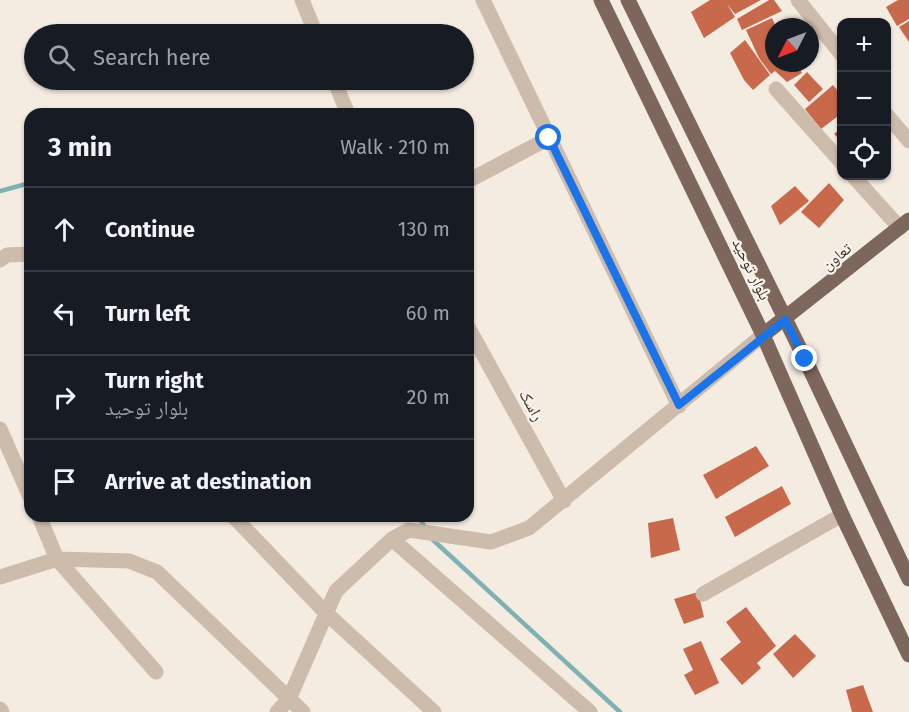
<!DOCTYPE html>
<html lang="en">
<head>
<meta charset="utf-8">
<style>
	:root { --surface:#171b24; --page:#20242c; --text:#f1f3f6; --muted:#9ea1a6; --line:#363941 }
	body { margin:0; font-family:"Fira Sans","Noto Naskh Arabic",sans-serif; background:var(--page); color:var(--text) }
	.controls { position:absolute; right:18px; top:18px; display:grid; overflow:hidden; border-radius:12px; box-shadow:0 2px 4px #0004 }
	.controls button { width:54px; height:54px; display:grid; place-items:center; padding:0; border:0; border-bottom:2px solid var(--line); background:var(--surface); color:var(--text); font:30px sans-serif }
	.compass { position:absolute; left:765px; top:18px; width:54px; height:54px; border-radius:50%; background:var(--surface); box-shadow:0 2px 4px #0004; rotate:228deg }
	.stop { position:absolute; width:18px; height:18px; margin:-14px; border:4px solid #1a73e8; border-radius:50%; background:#fff }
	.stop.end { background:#1a73e8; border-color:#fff; box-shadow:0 2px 6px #0008 }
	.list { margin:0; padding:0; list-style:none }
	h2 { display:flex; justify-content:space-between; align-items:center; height:78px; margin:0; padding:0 24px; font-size:26px }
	h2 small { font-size:20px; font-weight:400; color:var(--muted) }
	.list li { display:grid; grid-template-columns:39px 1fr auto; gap:18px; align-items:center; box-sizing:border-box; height:84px; padding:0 24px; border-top:2px solid var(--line) }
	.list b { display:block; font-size:22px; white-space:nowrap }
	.list p { margin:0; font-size:20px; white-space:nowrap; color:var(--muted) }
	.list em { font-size:20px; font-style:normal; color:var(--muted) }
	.icon { flex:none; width:33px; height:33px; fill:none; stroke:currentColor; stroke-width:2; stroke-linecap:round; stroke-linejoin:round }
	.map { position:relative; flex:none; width:909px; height:712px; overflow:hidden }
	.search { position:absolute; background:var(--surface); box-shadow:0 2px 4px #0004; left:24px; top:24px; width:450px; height:66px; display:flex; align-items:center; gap:15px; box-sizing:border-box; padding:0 21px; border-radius:33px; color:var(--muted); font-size:22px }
	.panel { position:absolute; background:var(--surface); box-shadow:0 2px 4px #0004; left:24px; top:108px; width:450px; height:414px; border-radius:18px }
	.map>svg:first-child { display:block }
</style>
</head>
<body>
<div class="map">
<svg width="909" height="712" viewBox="0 0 909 712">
	<rect width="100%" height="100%" fill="#f4ebe1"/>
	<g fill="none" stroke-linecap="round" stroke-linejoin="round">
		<path stroke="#7fb0b2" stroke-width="4.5" d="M0,191L30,183
			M418,516L426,529
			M432,539L620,712"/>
	</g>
	<path fill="#c8694b" d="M710,0H761L735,14L727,4L735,17L704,38L691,12Z
		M769,0H774L782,11L742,30L737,19Z
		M898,0H909V19L897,26L886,7Z
		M772,18L776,27H774V63H796L802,73L787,82L775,71L771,74L759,58L746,30Z
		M909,21V42L899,27Z
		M745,40L770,75L753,90L744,80L730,53Z
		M807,72L823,89L809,102L794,85Z
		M833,85L842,96V113L821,129L805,109Z
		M842,127V142L834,134Z
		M829,183L844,200L819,228L801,212Z
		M795,186L809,201L780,225L771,206Z
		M756,446L769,466L716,499L703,475Z
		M782,486L791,504L735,537L725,517Z
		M673,518L680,550L651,558L648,523Z
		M698,592L704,617L684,624L674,599Z
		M746,607L776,646L757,663L761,668L742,685L720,659L741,642L726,622Z
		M795,634L816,656L793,678L773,654Z
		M701,641L719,683L695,695L684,675L693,670L683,649Z
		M863,685L873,712H852L846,690Z"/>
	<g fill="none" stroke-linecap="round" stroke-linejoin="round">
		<path stroke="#cdbbac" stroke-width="15" d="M302,0L316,34
			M483,0L679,406
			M798,0L842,55
			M334,80L348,114
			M776,89L842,163
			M886,114L909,141
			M853,176L900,228
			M468,181L549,138
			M0,260L7,255L30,254
			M468,327L564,501
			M0,429L30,497
			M39,516L57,559L156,672
			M233,516L325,612L434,712
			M392,539L590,712
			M0,577L57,559L129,561L157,572L303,712
			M703,594L842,515
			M0,709L2,712
			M277,712L289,699L336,591L392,539L409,530L491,542L529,528L763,335"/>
		<path stroke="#7d675c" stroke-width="15" d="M601,0L763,335L842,515L909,655
			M628,0L805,359L909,579
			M763,335L909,220"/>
	</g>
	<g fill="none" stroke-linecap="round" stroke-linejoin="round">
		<path stroke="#1a73e8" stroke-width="8" d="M549,138L679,405L785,320L805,359"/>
	</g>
	<g text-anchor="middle" stroke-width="4.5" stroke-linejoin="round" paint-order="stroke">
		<g font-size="16" fill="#3b302b" stroke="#fbf5ee">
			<text transform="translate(836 256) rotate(-39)" y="6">تعاون</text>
			<text transform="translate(752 269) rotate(64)" y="6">بلوار توحید</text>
			<text transform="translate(532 405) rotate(61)" y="6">راسک</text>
		</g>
	</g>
</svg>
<div class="controls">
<button>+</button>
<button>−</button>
<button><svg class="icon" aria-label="locate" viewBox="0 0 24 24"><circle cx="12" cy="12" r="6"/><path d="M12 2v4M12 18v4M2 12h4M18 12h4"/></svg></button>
</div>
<svg class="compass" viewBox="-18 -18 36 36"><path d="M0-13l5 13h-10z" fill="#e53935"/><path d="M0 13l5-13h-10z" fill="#9ea1a6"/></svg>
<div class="stop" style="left:549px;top:138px"></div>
<div class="stop end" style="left:805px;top:359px"></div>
<div class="search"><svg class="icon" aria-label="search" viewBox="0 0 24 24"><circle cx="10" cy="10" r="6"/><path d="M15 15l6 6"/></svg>Search here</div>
<section class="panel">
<h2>3 min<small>Walk · 210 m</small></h2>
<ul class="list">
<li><svg class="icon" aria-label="ahead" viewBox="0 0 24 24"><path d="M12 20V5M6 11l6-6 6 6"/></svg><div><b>Continue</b></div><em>130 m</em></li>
<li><svg class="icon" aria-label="left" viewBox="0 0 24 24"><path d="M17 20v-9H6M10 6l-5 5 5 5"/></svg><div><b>Turn left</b></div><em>60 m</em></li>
<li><svg class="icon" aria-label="right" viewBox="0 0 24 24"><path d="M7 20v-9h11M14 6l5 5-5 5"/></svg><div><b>Turn right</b><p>بلوار توحید</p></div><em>20 m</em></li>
<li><svg class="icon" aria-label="arrive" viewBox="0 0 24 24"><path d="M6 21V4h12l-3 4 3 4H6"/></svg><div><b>Arrive at destination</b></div></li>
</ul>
</section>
</div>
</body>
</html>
